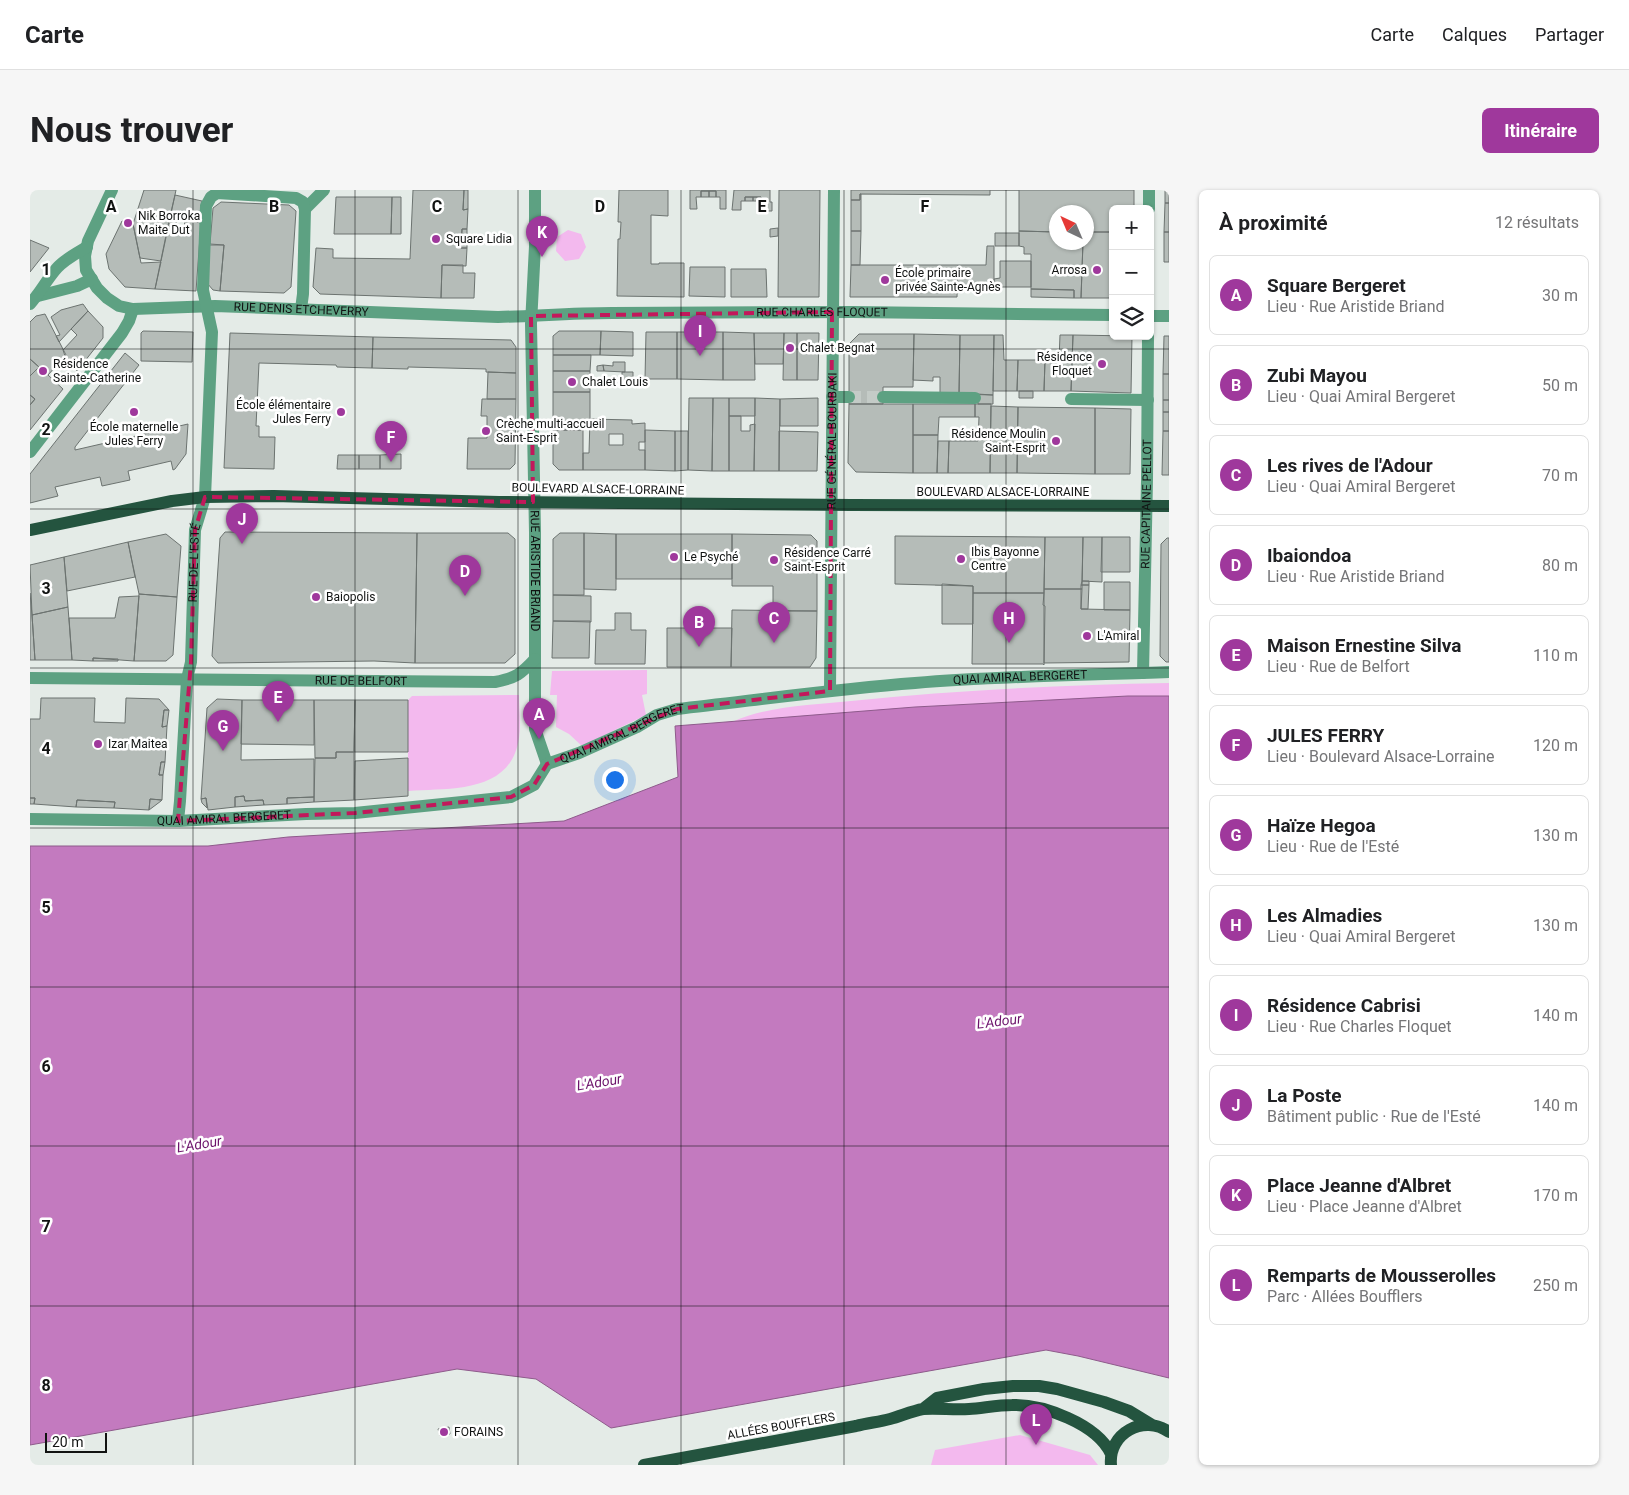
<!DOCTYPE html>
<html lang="fr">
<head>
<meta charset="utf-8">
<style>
	:root { --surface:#fff; --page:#f6f6f6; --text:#202124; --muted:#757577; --line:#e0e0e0; --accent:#9f389c }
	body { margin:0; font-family:Roboto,sans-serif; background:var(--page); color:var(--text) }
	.controls { position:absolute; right:15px; top:15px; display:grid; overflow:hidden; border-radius:8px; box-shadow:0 1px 4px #0004 }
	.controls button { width:45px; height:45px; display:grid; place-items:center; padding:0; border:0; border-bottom:1px solid var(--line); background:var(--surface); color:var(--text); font:25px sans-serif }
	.compass { position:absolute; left:1019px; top:15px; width:45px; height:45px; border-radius:50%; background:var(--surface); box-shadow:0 1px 4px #0004; rotate:316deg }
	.scale { position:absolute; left:15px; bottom:12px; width:62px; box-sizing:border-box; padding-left:5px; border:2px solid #111312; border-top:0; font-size:14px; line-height:18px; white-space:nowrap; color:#111312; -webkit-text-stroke:4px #fff; paint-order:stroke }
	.you { position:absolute; left:584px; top:589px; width:18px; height:18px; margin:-12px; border:4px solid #fff; border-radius:50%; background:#1a73e8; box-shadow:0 0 0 8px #1a73e833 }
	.badge { display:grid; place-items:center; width:32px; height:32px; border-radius:50%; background:var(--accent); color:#fff; font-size:16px; font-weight:700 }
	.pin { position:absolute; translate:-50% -41px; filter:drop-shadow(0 1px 2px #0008) }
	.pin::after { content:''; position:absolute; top:26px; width:18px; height:15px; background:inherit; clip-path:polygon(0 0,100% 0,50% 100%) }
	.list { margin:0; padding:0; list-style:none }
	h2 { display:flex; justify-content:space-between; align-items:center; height:65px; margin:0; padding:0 20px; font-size:21px }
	h2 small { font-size:16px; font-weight:400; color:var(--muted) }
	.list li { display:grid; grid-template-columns:32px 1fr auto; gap:15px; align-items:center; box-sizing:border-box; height:80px; margin:0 10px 10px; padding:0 10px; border:1px solid var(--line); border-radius:8px }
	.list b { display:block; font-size:19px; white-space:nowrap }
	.list p { margin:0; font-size:16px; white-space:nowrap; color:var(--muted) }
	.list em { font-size:16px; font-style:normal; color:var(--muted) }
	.icon { flex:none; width:28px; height:28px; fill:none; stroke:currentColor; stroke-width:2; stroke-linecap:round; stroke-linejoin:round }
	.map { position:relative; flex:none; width:1139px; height:1275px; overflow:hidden; border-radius:8px }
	header { display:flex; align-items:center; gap:30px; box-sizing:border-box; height:70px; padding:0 25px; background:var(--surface); border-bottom:1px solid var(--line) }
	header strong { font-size:24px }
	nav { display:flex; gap:28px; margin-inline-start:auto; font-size:18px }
	.intro { display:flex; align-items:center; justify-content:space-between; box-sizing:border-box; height:120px; padding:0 30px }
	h1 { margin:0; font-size:35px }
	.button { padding:12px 22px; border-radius:8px; background:var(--accent); color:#fff; font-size:18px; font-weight:700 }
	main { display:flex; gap:30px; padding:0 30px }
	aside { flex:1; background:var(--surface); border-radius:8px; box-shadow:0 1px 4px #0004 }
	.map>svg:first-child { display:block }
</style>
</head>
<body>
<header>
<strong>Carte</strong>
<nav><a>Carte</a><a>Calques</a><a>Partager</a></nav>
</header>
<div class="intro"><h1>Nous trouver</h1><a class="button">Itinéraire</a></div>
<main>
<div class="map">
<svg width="1139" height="1275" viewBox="0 0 1139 1275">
	<rect width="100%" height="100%" fill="#e4ebe7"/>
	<path fill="#f3b9ee" d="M538,40L551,44L556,57L549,69L535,71L526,61L527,47Z
		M617,480V504L612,505L616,525L552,556L539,544L526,537L527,505H520L522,481Z
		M1139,493V507L702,532C737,516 783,515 821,511C927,500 1033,495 1139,493Z
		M489,505C489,519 491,534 489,548C481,604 420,598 378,601V510L382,506Z
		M990,1245L1060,1265L1068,1275H901L905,1260Z"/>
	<path fill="#c37abf" stroke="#8e5b8b" d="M1098,506H1139V1188L1048,1166L1016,1160L581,1238L506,1189L427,1179L0,1255V656H178L258,647L534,631L648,587L645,536L885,517Z"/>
	<path fill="#b5bcb8" stroke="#6c7370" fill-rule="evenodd" d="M114,0H146L131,71L110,68L103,34Z
		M383,0H434L433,20L438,19L437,39H432L431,58H437L436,76L412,75L411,108L290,104L283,97L286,58L303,59V68L380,69Z
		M434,0H438V19L433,20Z
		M589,0H638V26L621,25V74H629V73H654V107L587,106L588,49H590L591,32H588Z
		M660,0H696V19H690V7H686V1H671V7H666L667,19H660Z
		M704,0H740V12H742V21H734V12L731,11V7H715V11H711V20H702Z
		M749,0H790L789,107H748Z
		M821,0H989H960V5L830,4V10H821Z
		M989,0H1104V19H1083V42H1056V22H1026V42L989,41Z
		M1135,0H1139V13H1135Z
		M671,1H679V7H671Z
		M679,1H686V7H679Z
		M830,4H831V41H821V10H830Z
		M145,5L172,11L171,33L140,26Z
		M306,7H362L361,44H304Z
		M362,7H371V44H361Z
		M715,7H723V11H715Z
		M723,7H731V11H723Z
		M191,12L259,15L266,21L261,97L254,103L190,101L194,55L180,54L183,18Z
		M1135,13H1139V42H1134Z
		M140,26L147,28L145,38L154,39L155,30L171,33L166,101L125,99Z
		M92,31L103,34L111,73L131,72L125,99L95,97L79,79L76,64Z
		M748,38V46L740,47V39Z
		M432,39H437V58H431Z
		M821,41H831L830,75H821Z
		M989,41L1026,42V52H1053L1051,108H1044V100L1001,99V64H994V57L989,56Z
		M1056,42H1083V108H1051L1053,52H1056Z
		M1134,42H1139V72H1134Z
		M965,43H989V56H965Z
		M0,50L19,58L0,82Z
		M179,55H194L190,101L183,100L177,93Z
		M957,56H964V97H927L928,75H956Z
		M970,71H1001V97H964V89L970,88Z
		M412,75H433V83H445L444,108H411Z
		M821,75H928L927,107H820Z
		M660,77H695V107L659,106Z
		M701,79H736L737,107H701Z
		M1001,99L1044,100V108L1001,107Z
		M53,114L58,121L29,152L26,146L30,145L21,127L31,120Z
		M58,121L73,137V148L47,181L35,166L33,160L47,145L41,139Z
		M15,124L36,165L18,185L33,199L0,240V215L5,209L0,205V186L9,177L0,169V132L6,126Z
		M113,141L163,142L162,172L111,171V143Z
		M529,141H571L570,165H523V146Z
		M571,141L603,142V166L570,165Z
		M616,142H647V189H615Z
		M647,142H693V190L647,189Z
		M693,142L724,143L725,190H693Z
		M200,143L343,147L342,178L307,177L306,175L229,173L226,236H229V247H245L244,279L194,278Z
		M724,143H754L753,174H725Z
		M754,143H767V190H753Z
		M767,143H789L788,190H767Z
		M829,144H884L883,197H853V214H819V154Z
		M884,144L930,145L929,204H910V187H903V191L883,190Z
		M930,145H964L963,205L929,204Z
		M964,145H973L974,170H988L987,201H963Z
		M1030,145H1043L1041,201H1014L1015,170H1029Z
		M1043,145L1102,146L1101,203L1041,201Z
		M1134,146H1139V184H1133Z
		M343,147L481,150L486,157V183L456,182V179L378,177V179L342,178Z
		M95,163L109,175L45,257V260L158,234L156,264L145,279L143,280L141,271L98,281L100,290L72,296L70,287L25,297L28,306L0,313V284Z
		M523,165H561L560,181H523Z
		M0,169L9,177L0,186Z
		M988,170H1015L1014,201H987Z
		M583,172H595V182L574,181L573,175L583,176Z
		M573,175L574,181H567V176Z
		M523,181H560V202H523Z
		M458,182L486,183V209H457Z
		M592,182H603V190H592Z
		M1133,184H1139V210H1133Z
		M989,201H1003V208H989Z
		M523,202H560V229L556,232H553V240H523Z
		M947,204L963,205V214H948Z
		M0,205L5,209L0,215Z
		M659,208H683L682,281L658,280Z
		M683,208H699V281H682Z
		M699,208H725V226H699Z
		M725,208L750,209L749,281H724Z
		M788,208V236H750V209Z
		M452,209H486L485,274L480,279H437L438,248H457V226H451Z
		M1133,210H1139V222H1133Z
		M819,214H883V283L826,282L818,273Z
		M883,214H945V227H909L908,245H883Z
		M945,214H961L960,283H918L919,251H948L949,227H945Z
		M961,216L988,217L987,283H960Z
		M988,217L1065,218V284L987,283Z
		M1065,218L1101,219L1100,284H1065Z
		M1133,222H1139V241H1133Z
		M699,226H711V241H720V235L725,234L724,281H699Z
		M560,229L602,230V234L615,233V252H609V260H615V280H553V263H559ZM579,244H593V255H579Z
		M523,240H553V280H529L523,274Z
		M615,240L645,241V281L615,280Z
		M645,241H658V280L645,281Z
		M749,241L788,242L787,281H749Z
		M1133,241H1139V285H1132Z
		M883,245H908L907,283H883Z
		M908,251H919L918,283H907Z
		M371,264V279H350V265Z
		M308,265H329V279H307Z
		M329,265H350V279H329Z
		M195,342L387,343L385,473L344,471L188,473L182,466L190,348Z
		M387,343H478L485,349V464L475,473H385Z
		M530,343H554V405H523V349Z
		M554,343L586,344V400L554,399Z
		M136,344L151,356L147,407L109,404L98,352Z
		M586,344H702V389H586Z
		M702,344L781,345L787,351V421H743V396H702Z
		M865,346L1015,347L1014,403H943V396L865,394Z
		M1015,347H1053L1052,399H1014Z
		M1053,347H1072V392L1052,391Z
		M1072,347H1100V382H1071Z
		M1137,348H1139V472H1136L1130,466L1131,354Z
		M98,352L105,387L37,401L34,367Z
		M34,367L38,417L2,425L0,375Z
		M1052,391H1059V395H1051Z
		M1074,392H1100V420H1074Z
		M912,394L943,396V434H912Z
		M1051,395H1059L1058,419H1051Z
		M1014,399H1052L1051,419L1100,420L1099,472L1014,473Z
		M0,403L2,425L5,470H0Z
		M943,403H1014L1013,415L1015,416L1014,475L1013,474H942Z
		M109,404L147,407L143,465L136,471H104Z
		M523,405L561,406V432L523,431Z
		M109,406L104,471L63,468V471L42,470L39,428H85L89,407Z
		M38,417L42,470H5L2,425Z
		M702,420L787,421L786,468L780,477H701Z
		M585,423H601V440H616L615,474H565L566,440H585Z
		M523,431H560L559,468H522Z
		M637,438H702L701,477H637Z
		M63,468L88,469V471H63Z
		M11,508H65L64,532L95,533L96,508L129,509L139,520H134L132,537L137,536L135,572H131L129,585H133L132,610L120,609L119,620L84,618L85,612L47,610L46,617L4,614L5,608H0V529H10Z
		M187,509L212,510L211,570L284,569V607L257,608V614L234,615L233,610L215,611L214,606L205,607V617L178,620L176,608L171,609L177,518Z
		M212,510H284V555L211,554Z
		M284,510H325L324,562H306V568H285Z
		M325,510H378V562H324Z
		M134,520H139L137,536L132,537Z
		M306,562H324V610L284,612L285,568H306Z
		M378,568V606L324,610L325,571Z
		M131,572H135L133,585H129Z
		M214,606L215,611L233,610L234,615L205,617V607Z
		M284,607V612L257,614V608Z
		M0,608H5L4,614H0Z
		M176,608L177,618L172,613L171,609Z
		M120,609L132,610L131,611L119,620Z
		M47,610L85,612L84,618L46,617Z
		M419,1237L420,1244L410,1246L408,1239Z"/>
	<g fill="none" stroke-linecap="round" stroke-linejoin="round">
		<path stroke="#c4cbc7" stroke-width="12" stroke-dasharray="12 6" stroke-linecap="butt" d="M819,207H853"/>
		<g stroke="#5da182" stroke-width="12">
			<path id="s1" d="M82,0L58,51L55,66L56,80L67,98L77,108L89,116L103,119L185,116L468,127C506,126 543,123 582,123L822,122L1083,125"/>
			<path id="s2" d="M505,0V56L501,134L505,342V539L517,574"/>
			<path d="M275,19L294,0"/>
			<path d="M1119,19V0"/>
			<path d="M8,106L47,96L62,89"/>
			<path d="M0,114C10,103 17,89 27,78C35,69 47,63 57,57"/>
			<path d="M1120,126H1139"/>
			<path d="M802,207H819"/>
			<path d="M853,207L945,208"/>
			<path d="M1041,209L1118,210"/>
			<path d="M0,262L92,143L99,131L103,119"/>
			<path id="s3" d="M1113,483L1117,290L1118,146"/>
			<path id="s4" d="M0,488L465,492C486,488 491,484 505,469"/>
			<path id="s5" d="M800,501L804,0"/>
			<path id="s6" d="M0,629L148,631L276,624L325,623L481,607L504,595L517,574L549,563L607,537L627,525L647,519C727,510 806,499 885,493C969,486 1054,485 1139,482"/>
			<path id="s7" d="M148,631L150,611L157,489L161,472L165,340L175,307L182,142L173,100L176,16L181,7L187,3L266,8L273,12L275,19L273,104L271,119"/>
		</g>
		<path stroke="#24543f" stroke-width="12" d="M0,340L142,311L175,307L244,306L469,312L821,315L1139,316
			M893,1219L907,1208L954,1199L983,1196H1009L1027,1199L1074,1212L1099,1221L1122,1235
			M614,1275L826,1236C837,1233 849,1232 860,1229C871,1226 882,1221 893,1219C908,1218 924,1220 939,1219C953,1218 968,1215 982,1215C1013,1214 1067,1234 1081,1264
			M1081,1275C1078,1243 1114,1224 1139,1242"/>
	</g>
	<path fill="none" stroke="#c2185b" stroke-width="4" stroke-dasharray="10 6" stroke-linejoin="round" d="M802,122L800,501L647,519L517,574L504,595L481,607L325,623L148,631L161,472L165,340L175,307L503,312L501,126Z"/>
	<path fill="none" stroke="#111312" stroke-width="1" stroke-opacity="0.55" d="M163,0V1275M325,0V1275M488,0V1275M651,0V1275M814,0V1275M976,0V1275M0,159H1139M0,319H1139M0,478H1139M0,638H1139M0,797H1139M0,956H1139M0,1116H1139"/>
	<g fill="#9f389c" stroke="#fff" stroke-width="2">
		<circle cx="98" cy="33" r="5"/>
		<circle cx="406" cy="49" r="5"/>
		<circle cx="1067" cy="80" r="5"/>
		<circle cx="855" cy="90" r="5"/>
		<circle cx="760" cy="158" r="5"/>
		<circle cx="1072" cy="174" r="5"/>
		<circle cx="13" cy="181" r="5"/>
		<circle cx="542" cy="192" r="5"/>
		<circle cx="104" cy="222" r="5"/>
		<circle cx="311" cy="222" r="5"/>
		<circle cx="456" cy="241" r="5"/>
		<circle cx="1026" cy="251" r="5"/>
		<circle cx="644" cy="367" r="5"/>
		<circle cx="931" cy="369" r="5"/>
		<circle cx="744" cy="370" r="5"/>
		<circle cx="286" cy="407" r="5"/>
		<circle cx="1057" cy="446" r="5"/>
		<circle cx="68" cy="554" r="5"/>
		<circle cx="414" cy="1242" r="5"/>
	</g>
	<g text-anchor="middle" stroke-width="5" stroke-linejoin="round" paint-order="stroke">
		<g font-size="12" fill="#111312" stroke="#fff" text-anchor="start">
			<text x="108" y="30">Nik Borroka<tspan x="108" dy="14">Maite Dut</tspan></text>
			<text x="416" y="53">Square Lidia</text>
			<text x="1057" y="84" text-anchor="end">Arrosa</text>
			<text x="865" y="87">École primaire<tspan x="865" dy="14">privée Sainte-Agnès</tspan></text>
			<text x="770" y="162">Chalet Begnat</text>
			<text x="1062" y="171" text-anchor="end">Résidence<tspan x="1062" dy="14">Floquet</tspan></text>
			<text x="23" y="178">Résidence<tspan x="23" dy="14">Sainte-Catherine</tspan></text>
			<text x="552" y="196">Chalet Louis</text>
			<text x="301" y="219" text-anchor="end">École élémentaire<tspan x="301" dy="14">Jules Ferry</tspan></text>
			<text x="466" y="238">Crèche multi-accueil<tspan x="466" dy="14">Saint-Esprit</tspan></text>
			<text x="104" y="241" text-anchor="middle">École maternelle<tspan x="104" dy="14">Jules Ferry</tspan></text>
			<text x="1016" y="248" text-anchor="end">Résidence Moulin<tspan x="1016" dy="14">Saint-Esprit</tspan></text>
			<text x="941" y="366">Ibis Bayonne<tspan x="941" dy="14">Centre</tspan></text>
			<text x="754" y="367">Résidence Carré<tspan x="754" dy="14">Saint-Esprit</tspan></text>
			<text x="654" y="371">Le Psyché</text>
			<text x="296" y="411">Baiopolis</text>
			<text x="1067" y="450">L'Amiral</text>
			<text x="78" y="558">Izar Maitea</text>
			<text x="424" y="1246">FORAINS</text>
		</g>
		<g font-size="12" fill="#111312" stroke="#fff">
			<text dy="4" stroke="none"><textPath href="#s1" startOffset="318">RUE DENIS ETCHEVERRY</textPath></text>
			<text dy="4" stroke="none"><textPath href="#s1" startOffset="839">RUE CHARLES FLOQUET</textPath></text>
			<text dy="4" stroke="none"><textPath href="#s5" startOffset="250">RUE GÉNÉRAL BOURBAKI</textPath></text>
			<text transform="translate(568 299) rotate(1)" y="4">BOULEVARD ALSACE-LORRAINE</text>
			<text x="973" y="306">BOULEVARD ALSACE-LORRAINE</text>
			<text dy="4" stroke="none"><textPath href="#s3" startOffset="169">RUE CAPITAINE PELLOT</textPath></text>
			<text dy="4" stroke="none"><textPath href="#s7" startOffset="259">RUE DE L'ESTÉ</textPath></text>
			<text dy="4" stroke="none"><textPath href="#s2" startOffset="381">RUE ARISTIDE BRIAND</textPath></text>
			<text dy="4" stroke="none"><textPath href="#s6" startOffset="1019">QUAI AMIRAL BERGERET</textPath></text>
			<text dy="4" stroke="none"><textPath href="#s4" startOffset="331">RUE DE BELFORT</textPath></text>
			<text dy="4" stroke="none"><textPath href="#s6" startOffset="614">QUAI AMIRAL BERGERET</textPath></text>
			<text dy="4" stroke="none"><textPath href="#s6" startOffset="194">QUAI AMIRAL BERGERET</textPath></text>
			<text transform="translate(751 1236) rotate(-10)" y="4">ALLÉES BOUFFLERS</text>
		</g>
		<g font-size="14" font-style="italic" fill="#6c136b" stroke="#fff">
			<text transform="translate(969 831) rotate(-7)" y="5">L'Adour</text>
			<text transform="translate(569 892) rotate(-9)" y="5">L'Adour</text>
			<text transform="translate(169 954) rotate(-9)" y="5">L'Adour</text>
		</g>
	</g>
	<g font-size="16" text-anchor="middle" font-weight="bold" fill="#111312" stroke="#fff" stroke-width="5" stroke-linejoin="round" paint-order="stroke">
		<text x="81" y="22">A</text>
		<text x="244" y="22">B</text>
		<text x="407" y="22">C</text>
		<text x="570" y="22">D</text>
		<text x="732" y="22">E</text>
		<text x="895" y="22">F</text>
		<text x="16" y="85">1</text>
		<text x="16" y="245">2</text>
		<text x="16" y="404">3</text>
		<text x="16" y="564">4</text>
		<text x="16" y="723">5</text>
		<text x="16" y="882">6</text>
		<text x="16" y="1042">7</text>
		<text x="16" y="1201">8</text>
	</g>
</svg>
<div class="controls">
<button>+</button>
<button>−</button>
<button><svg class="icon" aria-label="layers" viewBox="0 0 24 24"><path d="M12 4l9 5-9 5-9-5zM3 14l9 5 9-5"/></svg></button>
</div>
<svg class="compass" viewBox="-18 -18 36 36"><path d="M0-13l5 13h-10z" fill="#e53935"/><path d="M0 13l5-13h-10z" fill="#757577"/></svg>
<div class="scale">20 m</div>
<div class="you"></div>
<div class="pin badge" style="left:509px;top:549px">A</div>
<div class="pin badge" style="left:669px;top:457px">B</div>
<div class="pin badge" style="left:744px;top:453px">C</div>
<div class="pin badge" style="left:435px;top:406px">D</div>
<div class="pin badge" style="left:248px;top:532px">E</div>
<div class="pin badge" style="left:361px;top:272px">F</div>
<div class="pin badge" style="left:193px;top:561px">G</div>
<div class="pin badge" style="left:979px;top:453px">H</div>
<div class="pin badge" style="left:670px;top:166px">I</div>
<div class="pin badge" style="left:212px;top:354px">J</div>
<div class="pin badge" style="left:512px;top:67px">K</div>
<div class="pin badge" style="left:1006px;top:1255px">L</div>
</div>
<aside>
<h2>À proximité<small>12 résultats</small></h2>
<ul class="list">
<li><span class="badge">A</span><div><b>Square Bergeret</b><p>Lieu · Rue Aristide Briand</p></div><em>30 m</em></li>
<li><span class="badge">B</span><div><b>Zubi Mayou</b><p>Lieu · Quai Amiral Bergeret</p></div><em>50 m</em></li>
<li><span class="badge">C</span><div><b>Les rives de l'Adour</b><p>Lieu · Quai Amiral Bergeret</p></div><em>70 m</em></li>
<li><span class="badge">D</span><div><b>Ibaiondoa</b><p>Lieu · Rue Aristide Briand</p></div><em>80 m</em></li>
<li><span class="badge">E</span><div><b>Maison Ernestine Silva</b><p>Lieu · Rue de Belfort</p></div><em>110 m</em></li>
<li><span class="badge">F</span><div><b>JULES FERRY</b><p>Lieu · Boulevard Alsace-Lorraine</p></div><em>120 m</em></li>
<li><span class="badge">G</span><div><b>Haïze Hegoa</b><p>Lieu · Rue de l'Esté</p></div><em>130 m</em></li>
<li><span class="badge">H</span><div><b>Les Almadies</b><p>Lieu · Quai Amiral Bergeret</p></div><em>130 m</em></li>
<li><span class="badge">I</span><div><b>Résidence Cabrisi</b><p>Lieu · Rue Charles Floquet</p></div><em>140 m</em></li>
<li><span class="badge">J</span><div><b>La Poste</b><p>Bâtiment public · Rue de l'Esté</p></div><em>140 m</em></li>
<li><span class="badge">K</span><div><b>Place Jeanne d'Albret</b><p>Lieu · Place Jeanne d'Albret</p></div><em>170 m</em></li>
<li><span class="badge">L</span><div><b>Remparts de Mousserolles</b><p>Parc · Allées Boufflers</p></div><em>250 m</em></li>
</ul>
</aside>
</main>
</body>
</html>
